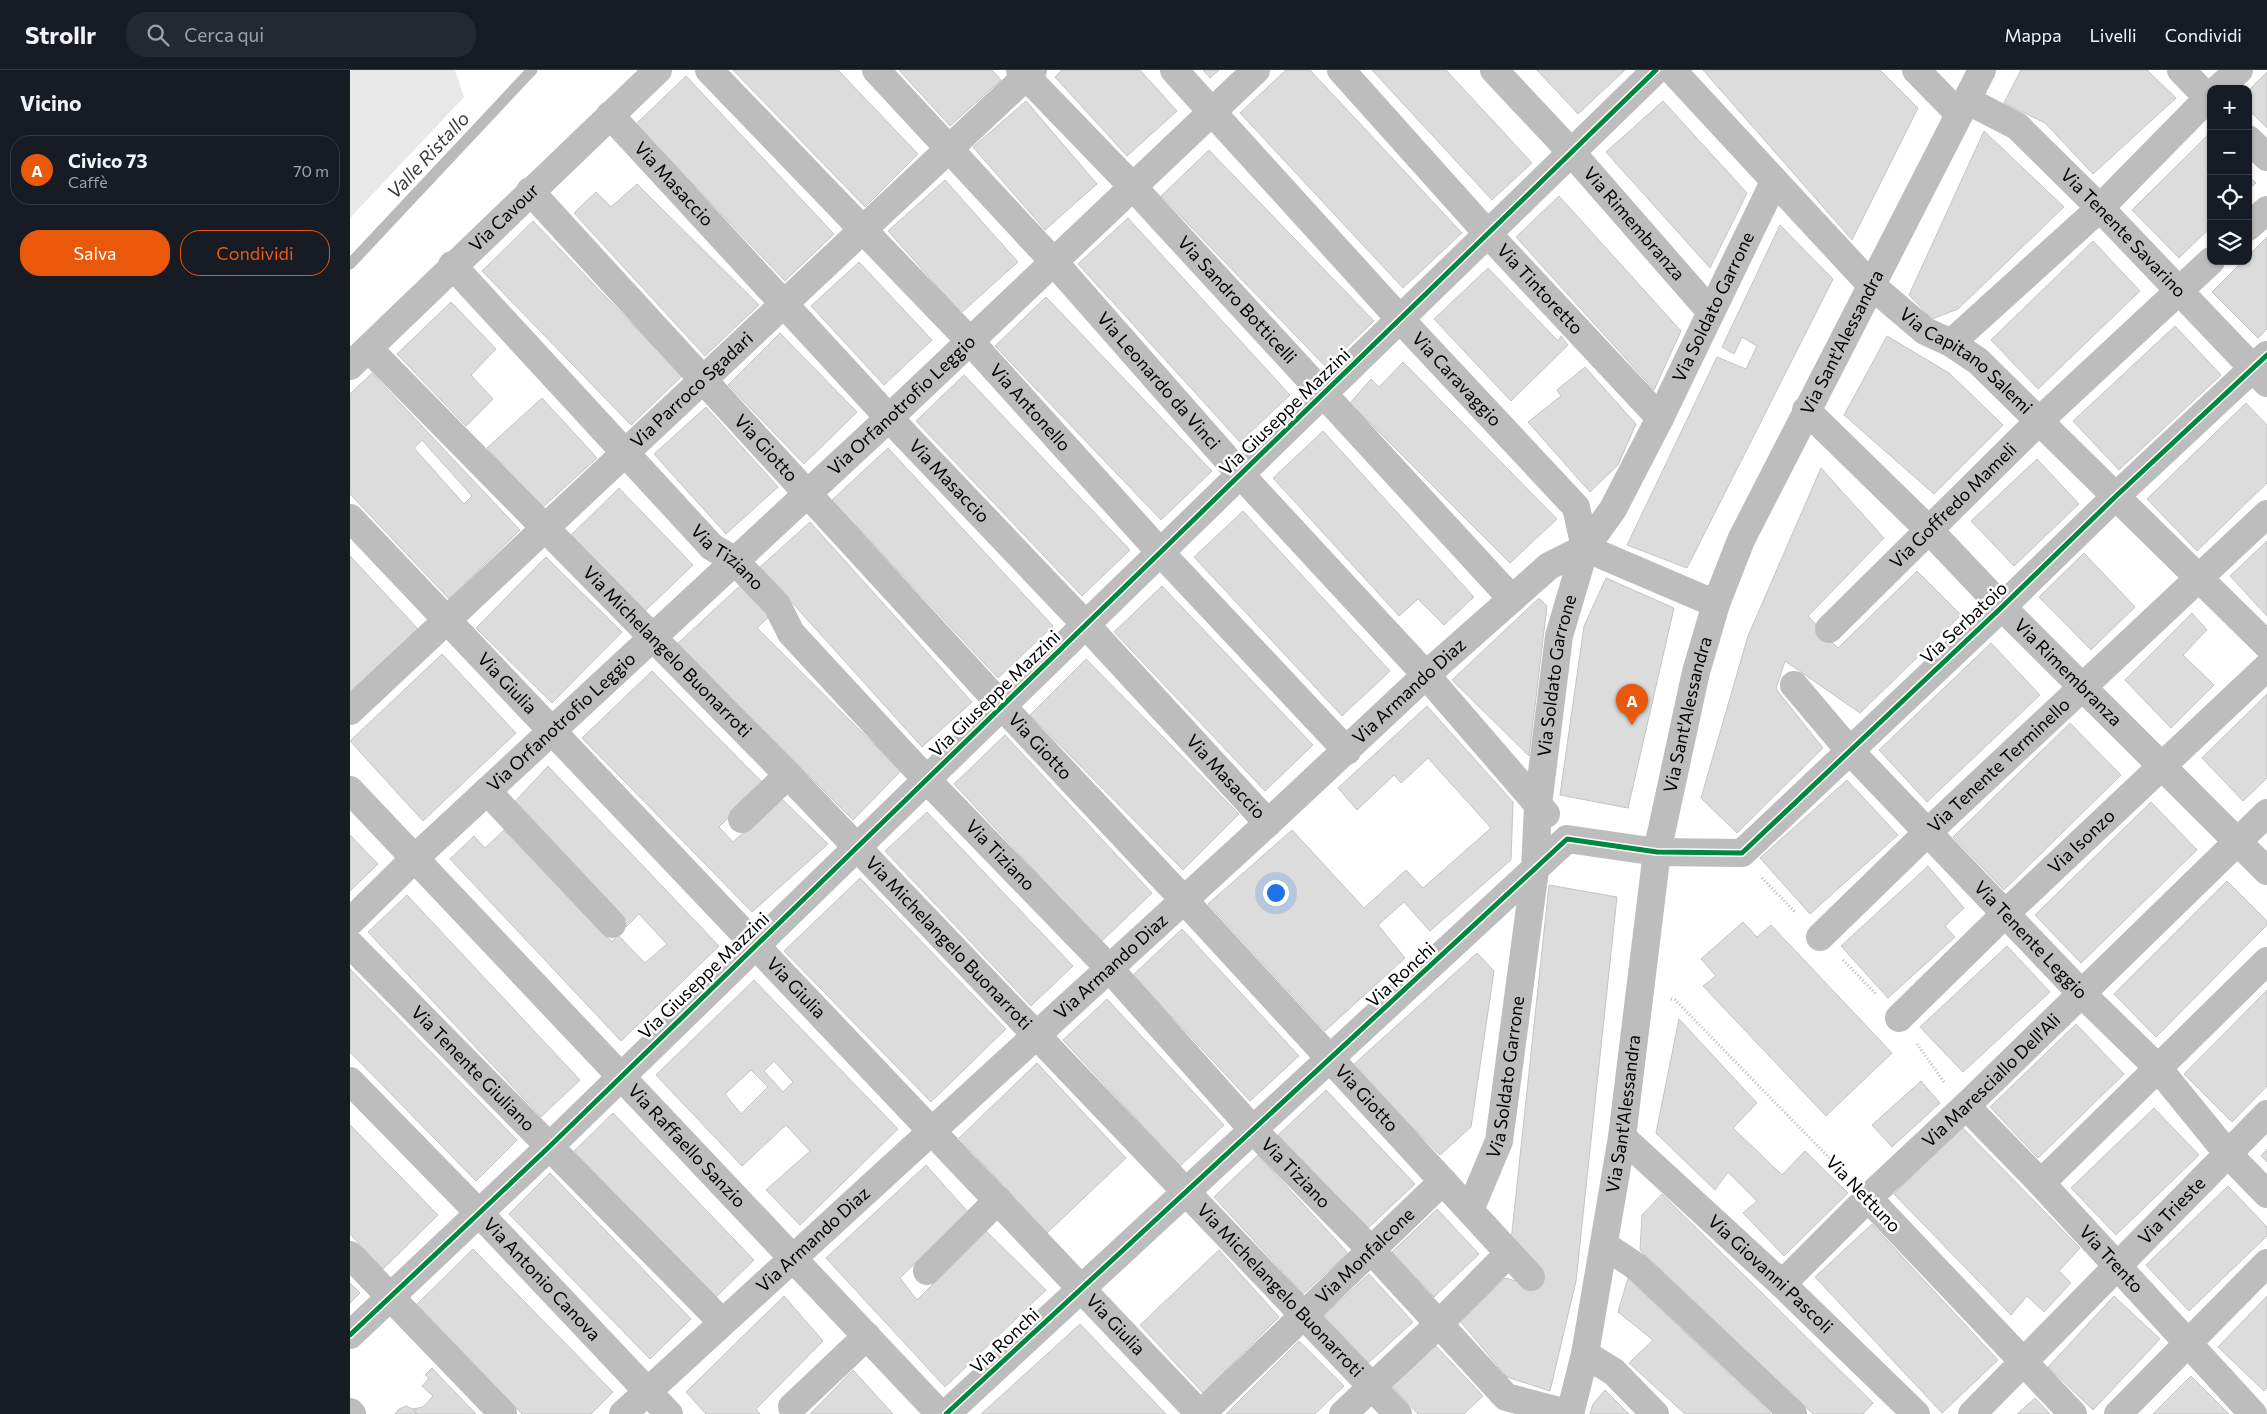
<!DOCTYPE html>
<html lang="it">
<head>
<meta charset="utf-8">
<style>
	:root { --surface:#171b24; --page:#242831; --text:#f1f3f6; --muted:#9ea1a6; --line:#363941; --accent:#ea580c }
	body { margin:0; font-family:Commissioner,sans-serif; background:var(--page); color:var(--text) }
	.controls { position:absolute; right:15px; top:15px; display:grid; overflow:hidden; border-radius:10px; box-shadow:0 1px 4px #0004 }
	.controls button { width:45px; height:45px; display:grid; place-items:center; padding:0; border:0; border-bottom:1px solid var(--line); background:var(--surface); color:var(--text); font:25px sans-serif }
	.you { position:absolute; left:925px; top:822px; width:18px; height:18px; margin:-12px; border:4px solid #fff; border-radius:50%; background:#1a73e8; box-shadow:0 0 0 8px #1a73e833 }
	.badge { display:grid; place-items:center; width:32px; height:32px; border-radius:50%; background:var(--accent); color:#fff; font-size:16px; font-weight:700 }
	.pin { position:absolute; translate:-50% -41px; filter:drop-shadow(0 1px 2px #0008) }
	.pin::after { content:''; position:absolute; top:26px; width:18px; height:15px; background:inherit; clip-path:polygon(0 0,100% 0,50% 100%) }
	.list { margin:0; padding:0; list-style:none }
	h2 { display:flex; justify-content:space-between; align-items:center; height:65px; margin:0; padding:0 20px; font-size:21px }
	h2 small { font-size:16px; font-weight:400; color:var(--muted) }
	.list li { display:grid; grid-template-columns:32px 1fr auto; gap:15px; align-items:center; box-sizing:border-box; height:70px; margin:0 10px 10px; padding:0 10px; border:1px solid var(--line); border-radius:20px }
	.list b { display:block; font-size:19px; white-space:nowrap }
	.list p { margin:0; font-size:16px; white-space:nowrap; color:var(--muted) }
	.list em { font-size:16px; font-style:normal; color:var(--muted) }
	.actions { display:flex; gap:10px; padding:15px 20px }
	.actions a { flex:1; padding:11px 0; border:1px solid var(--accent); border-radius:20px; text-align:center; font-size:18px; color:var(--accent) }
	.actions .main { background:var(--accent); color:#fff }
	.icon { flex:none; width:28px; height:28px; fill:none; stroke:currentColor; stroke-width:2; stroke-linecap:round; stroke-linejoin:round }
	.map { position:relative; flex:none; width:1917px; height:1344px; overflow:hidden }
	header { display:flex; align-items:center; gap:30px; box-sizing:border-box; height:70px; padding:0 25px; background:var(--surface); border-bottom:1px solid var(--line) }
	header strong { font-size:24px }
	nav { display:flex; gap:28px; margin-inline-start:auto; font-size:18px }
	.search { width:350px; height:45px; background:var(--page); display:flex; align-items:center; gap:12px; box-sizing:border-box; padding:0 18px; border-radius:20px; color:var(--muted); font-size:19px }
	main { display:flex }
	aside { flex:1; background:var(--surface) }
	.map>svg:first-child { display:block }
</style>
</head>
<body>
<header>
<strong>Strollr</strong>
<div class="search"><svg class="icon" aria-label="search" viewBox="0 0 24 24"><circle cx="10" cy="10" r="6"/><path d="M15 15l6 6"/></svg>Cerca qui</div>
<nav><a>Mappa</a><a>Livelli</a><a>Condividi</a></nav>
</header>
<main>
<aside>
<h2>Vicino<small></small></h2>
<ul class="list">
<li><span class="badge">A</span><div><b>Civico 73</b><p>Caffè</p></div><em>70 m</em></li>
</ul>
<div class="actions"><a class="main">Salva</a><a>Condividi</a></div>
</aside>
<div class="map">
<svg width="1917" height="1344" viewBox="0 0 1917 1344">
	<rect width="100%" height="100%" fill="#fff"/>
	<path fill="#e8e8e8" d="M0,0H105L114,27L0,148Z"/>
	<g fill="none" stroke-linecap="round" stroke-linejoin="round">
		<path stroke="#bababa" stroke-width="11" d="M0,194L182,0"/>
	</g>
	<path fill="#dcdcdc" stroke="#c4c4c4" fill-rule="evenodd" d="M383,0H488L568,84L515,137Z
		M549,0H642L651,10L600,56Z
		M712,0H790L827,41L777,86L705,7Z
		M853,0H869L860,8Z
		M936,0H960L1112,163L1053,218L890,43Z
		M1022,0H1096L1182,93L1142,130Z
		M1187,0H1275L1228,44Z
		M1353,0H1530L1568,38L1502,170Z
		M1671,0H1797L1826,28L1743,104L1695,53L1654,33Z
		M1917,2V58L1898,39V21Z
		M336,6L484,164L435,211L286,54Z
		M676,31L747,114L695,160L623,77Z
		M1313,31L1397,123L1360,198L1256,82Z
		M1634,61L1714,137L1608,239L1582,249L1559,225Z
		M1859,64L1861,157L1829,188L1782,140Z
		M859,80L1024,251L976,297L811,126Z
		M1898,105L1906,113L1898,120Z
		M595,110L668,192L611,243L538,161Z
		M287,114L409,235L355,286L224,143L246,122L261,137Z
		M1209,126L1331,261L1304,320L1166,167Z
		M778,148L940,325L890,372L728,194Z
		M183,151L332,306L281,355L132,201Z
		M1430,155L1483,209L1337,498L1277,475L1367,287L1396,299L1407,276L1392,267L1384,284L1372,277Z
		M1917,167V259L1908,268L1862,222L1893,191H1898V186Z
		M1743,171L1790,221L1688,319L1641,270Z
		M509,192L582,270L534,315L461,236Z
		M1138,198L1208,271L1211,266L1218,275L1161,331L1084,249Z
		M696,227L862,401L811,450L645,276Z
		M101,232L146,279L121,305L143,329L116,356L47,284Z
		M1825,256L1871,305L1769,400L1723,351Z
		M430,263L507,342L454,394L378,315Z
		M1537,266L1599,303L1653,355L1584,424L1494,345Z
		M1053,292L1207,449L1160,493L1000,333L1021,309L1029,317Z
		M1235,297L1286,354L1268,395L1240,422L1178,352L1211,326L1207,320Z
		M22,303L170,460L99,529L0,424V324ZM72,370L122,426L114,434L64,378Z
		M614,305L780,480L732,526L566,351Z
		M192,328L247,388L192,438L137,378Z
		M1896,333L1917,355V413L1847,481L1797,429Z
		M356,337L428,417L376,464L304,384Z
		M973,361L1124,527L1094,555L1068,529L1049,546L923,408Z
		M538,378L703,556L648,608L482,430Z
		M1687,389L1729,434L1664,496L1621,451Z
		M1471,398L1534,468L1458,546L1488,578L1567,501L1611,545L1510,643L1435,591L1426,619L1473,678L1387,763L1351,728L1398,566Z
		M269,418L343,495L294,542L221,465Z
		M893,441L1040,601L992,646L844,487Z
		M460,452L622,632L572,677L410,497Z
		M1917,471V546L1880,506Z
		M1734,483L1785,537L1741,580L1689,527Z
		M0,486L68,559L0,622Z
		M196,487L272,562L202,633L126,558Z
		M1256,508L1324,538L1278,738L1210,725L1234,556Z
		M393,513L422,544L407,558L551,701L503,750L327,574Z
		M812,516L963,675L915,721L764,562Z
		M1189,528L1197,536L1179,686L1102,610Z
		M1842,543L1857,560L1833,585L1864,615L1821,658L1775,610Z
		M1641,573L1690,625L1577,732L1529,680Z
		M92,584L166,663L73,751L0,671Z
		M736,589L889,744L833,800L680,645Z
		M302,601L413,713L369,757L383,772L431,728L478,774L402,842L232,668Z
		M1917,624V708L1893,731L1852,688Z
		M1077,636L1163,732L1161,790L1080,861L1054,832L1028,855L1055,888L975,961L858,834L942,760L1014,838L1056,800L1073,818L1141,758L1078,688L1051,713L1044,705L1007,740L988,718Z
		M1720,653L1771,705L1654,820L1603,767Z
		M655,665L802,823L751,872L604,714Z
		M198,696L369,876L271,971L100,789L124,766L135,778L154,760L262,872L268,865L295,893L317,874L289,844L276,857L160,737Z
		M1497,710L1548,765L1460,844L1410,788Z
		M1801,732L1847,780L1731,893L1685,845Z
		M577,742L723,896L681,936L535,781Z
		M0,765L28,794L0,821Z
		M1578,796L1614,838L1595,856L1605,867L1538,928L1491,876Z
		M510,808L656,959L581,1032L434,881Z
		M1877,811L1917,851V855L1806,967L1764,924Z
		M1199,815L1267,827L1226,1211L1200,1321L1157,1307L1110,1251L1155,1208L1185,1216L1161,1171Z
		M57,825L230,1010L191,1047L18,862Z
		M1393,852L1407,867L1421,855L1542,983L1476,1046L1353,916L1366,906L1351,889Z
		M832,859L949,986L900,1031L783,905Z
		M1657,876L1700,922L1613,1002L1570,957Z
		M1127,883L1144,901L1121,1057L1090,1085L1002,996Z
		M0,899L167,1070L126,1111L0,982Z
		M404,910L548,1059L450,1155L416,1120L460,1081L436,1055L392,1096L306,1005ZM424,991L443,1012L433,1022L414,1001ZM401,1000L418,1017L391,1044L375,1024Z
		M1917,920V1016L1882,1052L1834,1004Z
		M757,929L874,1055L830,1096L713,970Z
		M1329,949L1407,1033L1383,1058L1432,1105L1455,1081L1498,1123L1434,1186L1393,1143L1407,1131L1378,1102L1365,1120L1306,1063Z
		M1726,954L1774,1004L1688,1088L1640,1037Z
		M687,993L776,1088L697,1163L609,1068Z
		M1571,1011L1590,1033L1542,1077L1522,1055Z
		M976,1020L1065,1114L1017,1159L928,1065Z
		M1804,1038L1849,1085L1766,1165L1721,1118Z
		M263,1043L404,1190L363,1230L222,1083Z
		M0,1055L88,1145L33,1199L0,1164Z
		M1612,1057L1730,1178L1709,1201L1721,1213L1694,1242L1677,1226L1661,1245L1544,1124Z
		M1917,1079V1092L1911,1086Z
		M908,1085L998,1183L953,1224L864,1127Z
		M576,1095L618,1142L550,1208L567,1230L636,1161L696,1220L595,1317L476,1188Z
		M200,1103L341,1249L300,1289L159,1144Z
		M1878,1116L1917,1157V1166L1839,1241L1796,1195Z
		M1312,1124L1523,1333L1513,1344H1463L1290,1180L1292,1145Z
		M1087,1139L1129,1184L1084,1227L1042,1182Z
		M1522,1154L1648,1290L1592,1343L1465,1207Z
		M123,1179L263,1322L241,1344H172L66,1235Z
		M869,1180L929,1247L853,1323L790,1255Z
		M1019,1204L1063,1252L1016,1295L972,1247Z
		M1278,1208L1421,1344H1335L1279,1293L1303,1270L1268,1242Z
		M0,1213L10,1223L0,1233Z
		M434,1226L473,1271L406,1339L410,1344H356L336,1322Z
		M1764,1226L1810,1269L1743,1340L1698,1297Z
		M1917,1226V1318L1914,1321L1868,1277Z
		M730,1254L816,1344H631Z
		M949,1271L994,1316L965,1344H876Z
		M1084,1274L1133,1326L1114,1344H1068L1041,1315Z
		M82,1298L126,1344H67L63,1339L73,1337L83,1326L72,1316L79,1308L75,1305Z
		M503,1300L543,1344H460Z
		M1841,1306L1879,1344H1803Z
		M1255,1320L1279,1344H1240L1243,1334Z
		M1685,1328L1700,1344H1667Z
		M56,1336L63,1339L67,1344H45L49,1339Z"/>
	<g fill="none" stroke-linecap="round" stroke-linejoin="round">
		<path stroke="#b8b8b8" stroke-width="3" stroke-dasharray="1 2.5" stroke-linecap="butt" d="M1412,808L1446,843
			M1493,890L1527,925
			M1321,929L1325,930L1495,1104
			M1567,974L1594,1012"/>
		<g stroke="#bdbdbd" stroke-width="28">
			<path id="s1" d="M359,0L619,270L810,482L997,681"/>
			<path id="s2" d="M526,0L703,191L891,405L1076,605L1196,744"/>
			<path id="s3" d="M670,0L783,117L1162,529"/>
			<path id="s4" d="M824,0L1050,249L1226,437L1235,478"/>
			<path id="s5" d="M991,0L1138,164L1310,348"/>
			<path id="s6" d="M1144,0L1222,83L1360,241"/>
			<path id="s7" d="M1322,0L1521,215L1575,261L1601,273L1628,291L1917,575"/>
			<path d="M1566,0L1609,44"/>
			<path d="M1831,0L1861,31"/>
			<path d="M1868,19L1889,0"/>
			<path id="s8" d="M1616,30L1667,56L1750,138L1917,313"/>
			<path id="s9" d="M260,45L539,348L736,555L918,753"/>
			<path d="M1898,69L1917,87"/>
			<path id="s10" d="M180,121L652,636L834,830L1181,1207"/>
			<path d="M1898,157L1917,140"/>
			<path id="s11" d="M102,195L362,477L384,490L427,535L441,563L576,709L759,898L904,1061L1022,1181L1156,1327L1220,1344"/>
			<path d="M1601,273L1750,138L1861,25"/>
			<path id="s12" d="M19,279L438,705L1048,1344"/>
			<path id="s13" d="M0,296L308,0"/>
			<path id="s14" d="M1456,340L1580,461L1652,537L1917,801"/>
			<path id="s15" d="M0,448L850,1344"/>
			<path d="M1235,478L1366,534"/>
			<path id="s16" d="M1479,559L1688,352L1861,191"/>
			<path id="s17" d="M1444,615L1499,680L1731,923L1808,998L1878,1084L1917,1124"/>
			<path id="s18" d="M0,641L683,0"/>
			<path id="s19" d="M0,720L590,1344"/>
			<path d="M137,721L262,854"/>
			<path d="M392,749L438,705"/>
			<path id="s20" d="M0,852L65,788L539,348L906,0"/>
			<path id="s21" d="M1470,867L1578,762L1917,444"/>
			<path id="s22" d="M0,874L372,1252"/>
			<path id="s23" d="M1549,948L1656,843L1917,597"/>
			<path id="s24" d="M0,1011L129,1143L319,1344"/>
			<path id="s25" d="M1616,1036L1691,1113L1903,1344"/>
			<path id="s26" d="M1272,1067L1432,1214L1566,1344"/>
			<path d="M1691,1113L1917,891"/>
			<path d="M1518,1128L1723,1344"/>
			<path id="s27" d="M1120,1140L1149,1071L1185,800L1188,735L1209,566L1235,478L1263,439L1310,348L1424,112"/>
			<path d="M1254,1175L1287,1197L1443,1344"/>
			<path d="M0,1185L153,1344"/>
			<path d="M577,1201L648,1130"/>
			<path id="s28" d="M1432,1214L1518,1128L1616,1036L1917,743"/>
			<path d="M0,1265L199,1077L1306,0"/>
			<path d="M1235,1284L1264,1302L1305,1344"/>
			<path d="M442,1337L517,1266"/>
			<path d="M0,1342L2,1344"/>
			<path id="s29" d="M273,1344L918,753L1076,605L1199,496L1235,478"/>
			<path d="M596,1344L1217,769L1307,782L1392,783L1652,537L1765,427L1917,285"/>
			<path id="s30" d="M851,1344L1093,1111"/>
			<path d="M993,1344L1090,1253L1159,1183"/>
			<path id="s31" d="M1220,1344L1235,1284L1272,1067L1307,782L1346,602L1366,534L1391,470L1632,0"/>
			<path id="s32" d="M1622,1344L1917,1044"/>
			<path d="M1768,1344L1917,1193"/>
		</g>
		<defs>
			<path id="cycleway" d="M0,1265L199,1077L1306,0
				M596,1344L1217,769L1307,782L1392,783L1652,537L1765,427L1917,285"/>
		</defs>
		<use href="#cycleway" stroke="#fff" stroke-width="8"/>
		<use href="#cycleway" stroke="#00873e" stroke-width="5"/>
	</g>
	<g text-anchor="middle" stroke-width="5" stroke-linejoin="round" paint-order="stroke">
		<g font-size="18" fill="#000" stroke="#fff">
			<text dy="6" stroke="none"><textPath href="#s9" startOffset="94">Via Masaccio</textPath></text>
			<text dy="6" stroke="none"><textPath href="#s13" startOffset="214">Via Cavour</textPath></text>
			<text dy="6" stroke="none"><textPath href="#s6" startOffset="208">Via Rimembranza</textPath></text>
			<text dy="6" stroke="none"><textPath href="#s8" startOffset="208">Via Tenente Savarino</textPath></text>
			<text dy="6" stroke="none"><textPath href="#s5" startOffset="296">Via Tintoretto</textPath></text>
			<text dy="6" stroke="none"><textPath href="#s3" startOffset="316">Via Sandro Botticelli</textPath></text>
			<text dy="6" stroke="none"><textPath href="#s27" startOffset="949">Via Soldato Garrone</textPath></text>
			<text dy="6" stroke="none"><textPath href="#s31" startOffset="1115">Via Sant'Alessandra</textPath></text>
			<text dy="6" stroke="none"><textPath href="#s7" startOffset="415">Via Capitano Salemi</textPath></text>
			<text dy="6" stroke="none"><textPath href="#s4" startOffset="419">Via Caravaggio</textPath></text>
			<text dy="6" stroke="none"><textPath href="#s2" startOffset="420">Via Leonardo da Vinci</textPath></text>
			<text dy="6" stroke="none"><textPath href="#s18" startOffset="469">Via Parroco Sgadari</textPath></text>
			<text dy="6" stroke="none"><textPath href="#s20" startOffset="756">Via Orfanotrofio Leggio</textPath></text>
			<text dy="6" stroke="none"><textPath href="#s1" startOffset="466">Via Antonello</textPath></text>
			<text transform="translate(935 342) rotate(-44)" y="6">Via Giuseppe Mazzini</text>
			<text dy="6" stroke="none"><textPath href="#s10" startOffset="349">Via Giotto</textPath></text>
			<text dy="6" stroke="none"><textPath href="#s9" startOffset="499">Via Masaccio</textPath></text>
			<text dy="6" stroke="none"><textPath href="#s16" startOffset="175">Via Goffredo Mameli</textPath></text>
			<text dy="6" stroke="none"><textPath href="#s11" startOffset="402">Via Tiziano</textPath></text>
			<text transform="translate(1614 553) rotate(-43)" y="6">Via Serbatoio</text>
			<text dy="6" stroke="none"><textPath href="#s12" startOffset="425">Via Michelangelo Buonarroti</textPath></text>
			<text dy="6" stroke="none"><textPath href="#s14" startOffset="371">Via Rimembranza</textPath></text>
			<text dy="6" stroke="none"><textPath href="#s27" startOffset="544">Via Soldato Garrone</textPath></text>
			<text dy="6" stroke="none"><textPath href="#s15" startOffset="228">Via Giulia</textPath></text>
			<text dy="6" stroke="none"><textPath href="#s29" startOffset="1068">Via Armando Diaz</textPath></text>
			<text transform="translate(645 624) rotate(-44)" y="6">Via Giuseppe Mazzini</text>
			<text dy="6" stroke="none"><textPath href="#s31" startOffset="710">Via Sant'Alessandra</textPath></text>
			<text dy="6" stroke="none"><textPath href="#s20" startOffset="291">Via Orfanotrofio Leggio</textPath></text>
			<text dy="6" stroke="none"><textPath href="#s10" startOffset="754">Via Giotto</textPath></text>
			<text dy="6" stroke="none"><textPath href="#s21" startOffset="248">Via Tenente Terminello</textPath></text>
			<text dy="6" stroke="none"><textPath href="#s9" startOffset="904">Via Masaccio</textPath></text>
			<text dy="6" stroke="none"><textPath href="#s23" startOffset="254">Via Isonzo</textPath></text>
			<text dy="6" stroke="none"><textPath href="#s11" startOffset="808">Via Tiziano</textPath></text>
			<text dy="6" stroke="none"><textPath href="#s17" startOffset="348">Via Tenente Leggio</textPath></text>
			<text dy="6" stroke="none"><textPath href="#s12" startOffset="830">Via Michelangelo Buonarroti</textPath></text>
			<text dy="6" stroke="none"><textPath href="#s29" startOffset="662">Via Armando Diaz</textPath></text>
			<text transform="translate(1051 905) rotate(-43)" y="6">Via Ronchi</text>
			<text transform="translate(354 906) rotate(-44)" y="6">Via Giuseppe Mazzini</text>
			<text dy="6" stroke="none"><textPath href="#s15" startOffset="648">Via Giulia</textPath></text>
			<text dy="6" stroke="none"><textPath href="#s22" startOffset="175">Via Tenente Giuliano</textPath></text>
			<text dy="6" stroke="none"><textPath href="#s27" startOffset="139">Via Soldato Garrone</textPath></text>
			<text dy="6" stroke="none"><textPath href="#s28" startOffset="292">Via Maresciallo Dell'Ali</textPath></text>
			<text dy="6" stroke="none"><textPath href="#s10" startOffset="1234">Via Giotto</textPath></text>
			<text dy="6" stroke="none"><textPath href="#s31" startOffset="305">Via Sant'Alessandra</textPath></text>
			<text dy="6" stroke="none"><textPath href="#s19" startOffset="490">Via Raffaello Sanzio</textPath></text>
			<text dy="6" stroke="none"><textPath href="#s11" startOffset="1242">Via Tiziano</textPath></text>
			<text transform="translate(1513 1124) rotate(46)" y="6">Via Nettuno</text>
			<text dy="6" stroke="none"><textPath href="#s32" startOffset="285">Via Trieste</textPath></text>
			<text dy="6" stroke="none"><textPath href="#s29" startOffset="258">Via Armando Diaz</textPath></text>
			<text dy="6" stroke="none"><textPath href="#s30" startOffset="228">Via Monfalcone</textPath></text>
			<text dy="6" stroke="none"><textPath href="#s25" startOffset="211">Via Trento</textPath></text>
			<text dy="6" stroke="none"><textPath href="#s26" startOffset="202">Via Giovanni Pascoli</textPath></text>
			<text dy="6" stroke="none"><textPath href="#s24" startOffset="276">Via Antonio Canova</textPath></text>
			<text dy="6" stroke="none"><textPath href="#s12" startOffset="1310">Via Michelangelo Buonarroti</textPath></text>
			<text dy="6" stroke="none"><textPath href="#s15" startOffset="1112">Via Giulia</textPath></text>
			<text transform="translate(655 1271) rotate(-43)" y="6">Via Ronchi</text>
		</g>
		<g font-size="19" font-style="italic" fill="#3e3e3e" stroke="#fff">
			<text transform="translate(78 85) rotate(-47)" y="7">Valle Ristallo</text>
		</g>
	</g>
</svg>
<div class="controls">
<button>+</button>
<button>−</button>
<button><svg class="icon" aria-label="locate" viewBox="0 0 24 24"><circle cx="12" cy="12" r="6"/><path d="M12 2v4M12 18v4M2 12h4M18 12h4"/></svg></button>
<button><svg class="icon" aria-label="layers" viewBox="0 0 24 24"><path d="M12 4l9 5-9 5-9-5zM3 14l9 5 9-5"/></svg></button>
</div>
<div class="you"></div>
<div class="pin badge" style="left:1282px;top:655px">A</div>
</div>
</main>
</body>
</html>
